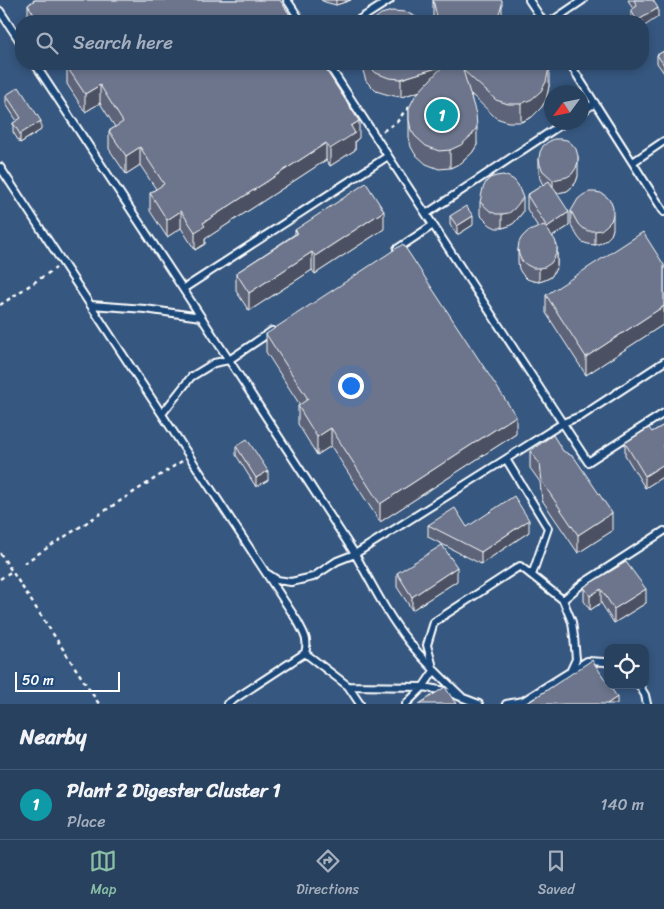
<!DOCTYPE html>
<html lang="en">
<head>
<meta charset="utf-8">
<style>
	:root { --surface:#28415f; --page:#344c68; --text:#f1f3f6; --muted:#a5afbd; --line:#445a74; --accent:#8abfa5 }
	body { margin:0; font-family:Sriracha,sans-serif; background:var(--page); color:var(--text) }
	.controls { position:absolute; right:15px; bottom:15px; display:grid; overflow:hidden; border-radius:10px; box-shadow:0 2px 8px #0003 }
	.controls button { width:45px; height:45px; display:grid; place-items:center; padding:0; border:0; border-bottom:1px solid var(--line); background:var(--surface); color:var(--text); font:25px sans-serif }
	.compass { position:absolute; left:544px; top:85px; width:45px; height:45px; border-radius:50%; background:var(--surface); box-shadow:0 2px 8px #0003; rotate:237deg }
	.scale { position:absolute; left:15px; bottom:12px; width:105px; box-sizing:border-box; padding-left:5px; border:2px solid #fff; border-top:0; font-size:14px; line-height:18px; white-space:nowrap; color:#fff; -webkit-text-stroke:4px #1f4a7a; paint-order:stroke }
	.you { position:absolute; left:350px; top:385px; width:18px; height:18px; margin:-12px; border:4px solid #fff; border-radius:50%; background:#1a73e8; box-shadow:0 0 0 8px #1a73e833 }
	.badge { display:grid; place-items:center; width:32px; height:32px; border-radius:50%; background:var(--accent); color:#fff; font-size:16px; font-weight:700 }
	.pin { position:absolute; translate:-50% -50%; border:2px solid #fff; box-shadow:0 1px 5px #0006 }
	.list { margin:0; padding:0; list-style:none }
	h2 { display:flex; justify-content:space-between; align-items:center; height:65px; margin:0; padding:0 20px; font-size:21px }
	h2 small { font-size:16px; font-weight:400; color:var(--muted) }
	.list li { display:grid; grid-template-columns:32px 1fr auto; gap:15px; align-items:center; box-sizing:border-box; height:70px; padding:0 20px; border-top:1px solid var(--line) }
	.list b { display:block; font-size:19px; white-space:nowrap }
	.list p { margin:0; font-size:16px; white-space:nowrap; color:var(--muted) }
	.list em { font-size:16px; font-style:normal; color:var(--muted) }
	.icon { flex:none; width:28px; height:28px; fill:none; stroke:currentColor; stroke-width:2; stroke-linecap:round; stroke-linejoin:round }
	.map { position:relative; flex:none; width:664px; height:704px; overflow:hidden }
	.search { position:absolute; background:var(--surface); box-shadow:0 2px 8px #0003; left:15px; right:15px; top:15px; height:55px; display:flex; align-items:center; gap:12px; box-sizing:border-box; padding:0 18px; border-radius:20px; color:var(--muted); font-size:19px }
	.sheet { height:135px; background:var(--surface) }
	nav { display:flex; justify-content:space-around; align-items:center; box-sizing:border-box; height:70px; border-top:1px solid var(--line); background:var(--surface); font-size:14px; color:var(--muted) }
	nav a { display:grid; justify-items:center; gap:2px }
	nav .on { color:var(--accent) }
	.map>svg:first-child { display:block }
</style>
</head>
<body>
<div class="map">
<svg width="664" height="704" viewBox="0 0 664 704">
	<rect width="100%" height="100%" fill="#36577f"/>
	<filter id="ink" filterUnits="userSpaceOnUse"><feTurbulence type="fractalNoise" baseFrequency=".02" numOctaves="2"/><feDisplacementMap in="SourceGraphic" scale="10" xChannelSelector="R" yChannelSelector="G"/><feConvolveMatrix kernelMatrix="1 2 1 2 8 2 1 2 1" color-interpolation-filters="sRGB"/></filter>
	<g filter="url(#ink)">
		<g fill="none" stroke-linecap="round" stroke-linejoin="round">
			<defs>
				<path id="lane" d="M287,0L301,21
					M529,0L543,21
					M0,11L21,43
					M357,21L390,0
					M552,21L583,0
					M35,64L183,289L388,156
					M328,64L588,462L664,413
					M570,64L664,212
					M582,112L595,103
					M633,162L664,141
					M0,167L298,622C304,634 309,640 305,653L227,704
					M426,214L565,122
					M397,249L433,225
					M183,289L229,360L272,331
					M91,305L145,309L201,317
					M162,414L191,377L214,363L229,360L355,554L563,423L583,415L664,362
					M506,459L548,528L532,575
					M268,574L277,580L291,582L313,577L337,561L355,554C372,584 387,615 409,642C425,662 444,680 462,697
					M563,600L582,584L664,531
					M305,653L348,686L423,687L434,671L427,645L434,622L520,566L563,600L572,622L574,637L576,659L570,672
					M639,685L645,695L647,704
					M348,686L360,704
					M406,704L423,687L445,691L479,704
					M506,704L523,701L587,661L605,662L608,663"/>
			</defs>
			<use href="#lane" stroke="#fff" stroke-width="10"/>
			<path stroke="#fff" stroke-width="2.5" stroke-dasharray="4 4" stroke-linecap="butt" d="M383,131L397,122L404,112L412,105
				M0,305L56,268
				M0,553L99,704
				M24,563L182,461
				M0,579L12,571"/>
			<use href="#lane" stroke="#1f4a7a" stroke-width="6"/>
		</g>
		<path fill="#5d6478" stroke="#fff" d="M34,0H280L294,21H28V5Z
			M321,0H351L336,5L325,2Z
			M433,0L502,21H434L433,17Z
			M628,0H653L658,17L643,21H632L631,20V10L633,9Z
			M664,51V73L657,63V55Z
			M361,64H547L549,86L546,100L541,108L532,117L521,122H508L496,118L471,94L477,145L472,153L461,163L450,168L439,169L426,164L415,154L411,147L409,138V108L420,91L401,97L389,95L376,91L366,81Z
			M67,67L359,138L355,141V150L330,166L326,160L205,239V244L195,250L181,228L167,237L150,211V193L156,189L140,165L126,174L109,149V131L115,127L100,103L85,112L67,84Z
			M6,95L41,130L20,143L13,132V123L17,121L6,104Z
			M539,159L578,176L576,182L572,187L567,191L556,193L569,226L552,237L557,246V266L554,272L551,277L545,280L539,282L533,281L527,279L522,274L519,269L518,262V249L538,227L527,209V195L543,185L540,179L539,172Z
			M480,202L523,212L514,223L509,226L502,228H496L490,225L480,215Z
			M571,211L613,229L611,235L606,240L601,243L595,245L588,244L582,242L578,237L571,225Z
			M450,216L473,225L457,235L450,225Z
			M384,229L315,274L312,270L249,311L236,291V273L295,234V230Z
			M664,265V324L586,375L546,313V295Z
			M266,334L516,434L380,522L331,446L317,455L298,424V406L300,405L266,352Z
			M664,425V476L645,488L625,455V443L652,432Z
			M236,446L268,480L256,487L236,455Z
			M530,451H563L612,531L578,553L542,500L540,482L530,468Z
			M428,525L467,527L529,532L481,564L428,537Z
			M626,562L646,603L614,623L601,603L590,610L584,601V587Z
			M397,573L457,581L412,610L397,587Z"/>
		<path fill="#4c5162" stroke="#fff" d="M336,0H351L336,5Z
			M502,5V21H493Z
			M658,8V17L643,27V21H637Z
			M443,66V84L401,97V79Z
			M549,68V86L546,100L541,108L532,117L521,122V104Z
			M100,85V103L85,112V94Z
			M41,121V130L20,143V134Z
			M359,121V138L355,141V150L330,166V149L351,126Z
			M477,127V145L472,153L461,163L450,168V150Z
			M326,143V160L205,239V244L195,250V232L203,223Z
			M140,147V165L126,174V156Z
			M578,156V176L576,182L572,187L567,191L553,194V180Z
			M523,198V212L514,223L509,226L502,228V214Z
			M181,211V228L167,237V220Z
			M384,211V229L315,274V256Z
			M569,212V226L547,240V227Z
			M613,215V229L611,235L606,240L601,243L595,245V231Z
			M473,216V225L457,235V226Z
			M312,252V270L249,311V293Z
			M557,252V266L554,272L551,277L545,280L539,282V268Z
			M664,306V324L586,375V357Z
			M516,416V434L380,522V504Z
			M331,428V446L317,455V437Z
			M664,464V476L645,488V476Z
			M268,471V480L256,487V478Z
			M612,513V531L578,553V535Z
			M529,520V532L481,564V552Z
			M457,567V581L412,610V597Z
			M601,589V603L590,610V596Z
			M646,589V603L614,623V609Z
			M617,697V704H607Z"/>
		<path fill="#6c748c" stroke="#fff" d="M35,0H280L294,21H38L28,5Z
			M433,0H502V5L498,16L493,21H438Z
			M634,0H653L658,8L637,21L631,10L637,6Z
			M392,11L406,12L416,17L420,21H372L381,14Z
			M664,51V65L657,55Z
			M72,64H322L359,121L351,126L355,133L330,149L326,143L203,223L205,226L195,232L181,211L167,220L150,193L164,184L140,147L126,156L109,131L123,122L100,85L85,94L67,67Z
			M367,64H547L549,68L546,82L541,91L532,99L521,104H508L496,100L463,70L476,114L477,127L472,135L461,145L450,150L439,151L426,146L415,136L411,130L409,120V108L415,96L443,66L401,79L389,78L376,73Z
			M19,87L41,121L20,134L13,123L21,118L6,95Z
			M554,139H561L567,140L572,144L576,149L578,156V162L576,168L572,174L567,177L553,180L543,171L540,165L539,159L540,152L543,146L548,142Z
			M503,175L509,177L514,180L518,185L523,198L514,209L509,213L502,214H496L490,211L480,202L483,188L486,182L490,178L496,176Z
			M549,181L569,212L547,227L527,195Z
			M366,183L384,211L315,256L312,252L249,293L236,273L298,233L295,230Z
			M589,192H595L601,193L607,197L611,202L613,208V215L611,221L606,226L601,230L595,231H588L582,228L578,224L571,211L578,199L583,195Z
			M466,206L473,216L457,226L450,216Z
			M544,225L555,240L557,246V252L554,258L551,263L545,267L539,268H533L527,265L522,261L519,255L518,249L519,242L522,237L527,232Z
			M643,232L664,265V306L586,357L546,295Z
			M403,244L516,416L380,504L331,428L317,437L298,406L308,399L266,334Z
			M664,425V464L645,476L625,443L649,428L652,432Z
			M553,435L563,451L574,457L612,513L578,535L542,482L540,464L530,451Z
			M247,439L268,471L256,478L236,446Z
			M514,496L529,520L481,552L428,525L455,508L467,527Z
			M442,545L457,567L412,597L397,573Z
			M626,562L646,589L614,609L601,589L590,596L584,587Z
			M592,660L608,684V685H609L617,697L607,704H526Z
			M445,687L456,704H419Z"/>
	</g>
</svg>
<div class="controls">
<button><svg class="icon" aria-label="locate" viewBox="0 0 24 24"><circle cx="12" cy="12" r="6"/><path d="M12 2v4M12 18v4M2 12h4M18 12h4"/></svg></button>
</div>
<svg class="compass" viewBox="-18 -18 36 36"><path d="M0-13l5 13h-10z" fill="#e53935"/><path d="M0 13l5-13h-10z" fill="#a5afbd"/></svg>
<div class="scale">50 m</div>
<div class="you"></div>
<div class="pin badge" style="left:442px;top:115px;background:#0f9aa8">1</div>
<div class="search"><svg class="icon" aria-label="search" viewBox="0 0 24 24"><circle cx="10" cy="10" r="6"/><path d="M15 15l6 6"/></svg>Search here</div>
</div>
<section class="sheet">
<h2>Nearby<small></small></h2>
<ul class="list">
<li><span class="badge" style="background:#0f9aa8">1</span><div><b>Plant 2 Digester Cluster 1</b><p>Place</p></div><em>140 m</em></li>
</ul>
</section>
<nav>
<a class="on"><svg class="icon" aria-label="map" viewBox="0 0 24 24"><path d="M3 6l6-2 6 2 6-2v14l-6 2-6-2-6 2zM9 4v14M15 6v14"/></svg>Map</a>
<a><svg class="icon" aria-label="directions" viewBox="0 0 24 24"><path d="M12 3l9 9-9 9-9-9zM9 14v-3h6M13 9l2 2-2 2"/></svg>Directions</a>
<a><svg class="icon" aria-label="saved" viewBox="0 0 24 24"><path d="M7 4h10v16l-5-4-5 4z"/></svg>Saved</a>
</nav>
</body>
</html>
